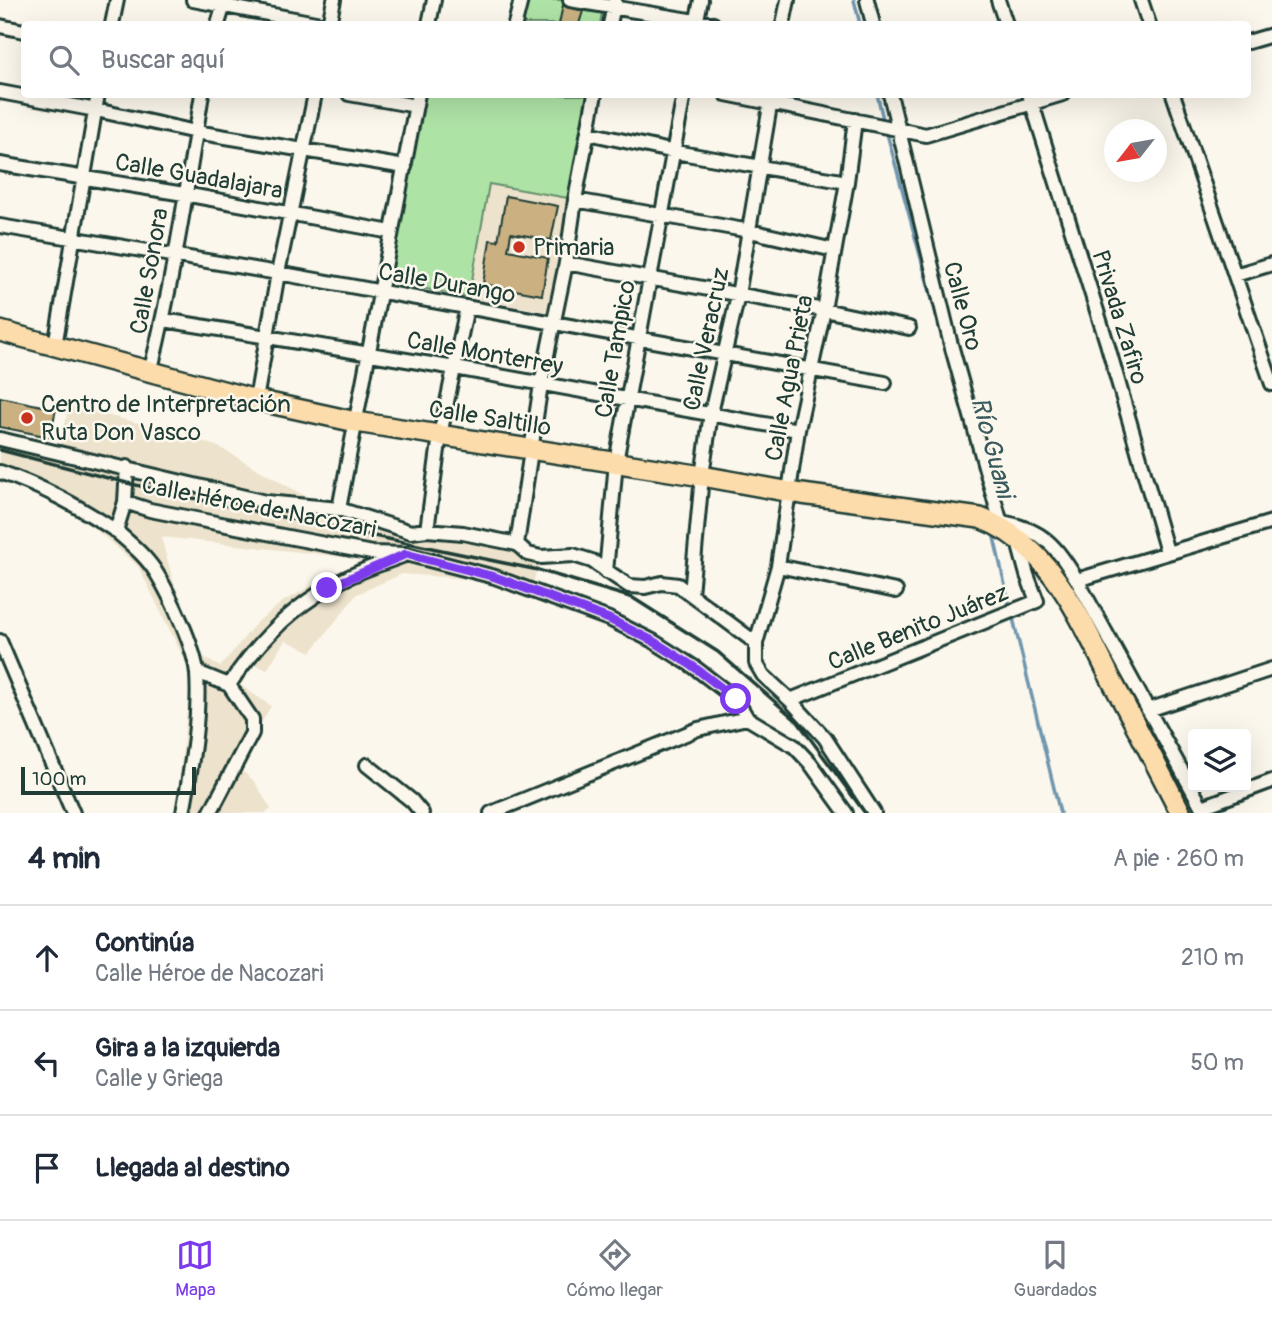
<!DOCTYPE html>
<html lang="es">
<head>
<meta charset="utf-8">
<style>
	:root { --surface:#fff; --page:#f6f6f7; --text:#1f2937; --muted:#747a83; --line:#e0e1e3; --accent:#7c3aed }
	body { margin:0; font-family:Pangolin,sans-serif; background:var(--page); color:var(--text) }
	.controls { position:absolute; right:21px; bottom:21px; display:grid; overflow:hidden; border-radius:7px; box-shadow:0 7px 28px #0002 }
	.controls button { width:63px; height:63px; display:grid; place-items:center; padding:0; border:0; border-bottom:2px solid var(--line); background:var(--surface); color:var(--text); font:35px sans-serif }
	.compass { position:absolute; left:1104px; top:119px; width:63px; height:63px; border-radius:50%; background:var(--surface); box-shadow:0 7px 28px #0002; rotate:239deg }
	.scale { position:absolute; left:21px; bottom:18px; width:175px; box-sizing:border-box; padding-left:7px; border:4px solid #1f3d34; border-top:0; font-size:19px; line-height:24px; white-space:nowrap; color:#1f3d34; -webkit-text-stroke:5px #fbf7ec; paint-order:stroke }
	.stop { position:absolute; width:21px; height:21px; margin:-16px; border:5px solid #7c3aed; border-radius:50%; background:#fff }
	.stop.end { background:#7c3aed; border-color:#fff; box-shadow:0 2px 7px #0008 }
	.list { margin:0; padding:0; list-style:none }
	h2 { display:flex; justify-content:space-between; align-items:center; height:91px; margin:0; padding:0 28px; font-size:30px }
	h2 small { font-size:23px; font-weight:400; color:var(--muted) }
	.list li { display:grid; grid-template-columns:46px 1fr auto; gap:21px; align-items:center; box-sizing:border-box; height:105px; padding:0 28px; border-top:2px solid var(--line) }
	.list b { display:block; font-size:26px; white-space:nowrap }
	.list p { margin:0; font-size:23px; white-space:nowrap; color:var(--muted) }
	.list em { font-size:23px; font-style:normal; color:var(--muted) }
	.icon { flex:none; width:38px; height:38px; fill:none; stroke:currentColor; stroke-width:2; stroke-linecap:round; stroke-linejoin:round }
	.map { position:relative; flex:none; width:1272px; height:813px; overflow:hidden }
	.search { position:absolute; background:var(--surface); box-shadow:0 7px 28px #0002; left:21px; right:21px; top:21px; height:77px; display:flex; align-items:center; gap:18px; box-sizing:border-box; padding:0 24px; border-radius:7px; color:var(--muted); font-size:26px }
	.sheet { height:406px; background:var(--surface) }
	nav { display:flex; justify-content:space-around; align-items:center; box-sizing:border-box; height:98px; border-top:2px solid var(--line); background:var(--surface); font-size:19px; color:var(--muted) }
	nav a { display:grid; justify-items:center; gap:4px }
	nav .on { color:var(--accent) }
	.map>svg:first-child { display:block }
</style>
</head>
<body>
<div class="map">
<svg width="1272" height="813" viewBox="0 0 1272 813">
	<rect width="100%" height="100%" fill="#fbf7ec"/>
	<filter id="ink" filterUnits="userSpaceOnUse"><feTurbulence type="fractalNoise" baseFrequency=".0143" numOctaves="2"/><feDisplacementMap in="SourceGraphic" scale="14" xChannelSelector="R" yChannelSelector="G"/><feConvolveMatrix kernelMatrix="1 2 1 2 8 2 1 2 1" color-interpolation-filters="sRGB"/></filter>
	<g filter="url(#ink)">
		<path fill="#ede2cc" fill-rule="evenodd" d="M489,183L568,198L548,312L469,297Z
			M69,406L163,429L219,447L305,496L354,509L428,535L505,547L538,562L531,595L470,579L402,574L357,594L311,652L285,640L267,670L251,662L240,685L271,706L236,766L254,781L271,809L265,813H176L191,673L138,566L70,507L0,474V431L60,446ZM161,537L365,559L323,579L284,601L257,622L220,667L199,654L176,591Z"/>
		<path fill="#aee3a6" stroke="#66906d" stroke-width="2" d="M523,0H569L603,7L600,24H519Z
			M422,95H587L568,198L489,184L469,297L389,282Z"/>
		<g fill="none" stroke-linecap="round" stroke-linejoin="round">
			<path stroke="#6f96ae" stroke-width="3.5" d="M854,0L860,24
				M877,94L884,123
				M886,130L942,336
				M993,533L1010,607
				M1012,614L1060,813"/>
		</g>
		<path fill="#cbb182" stroke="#1f3d34" stroke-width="2" d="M563,5L583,11L579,24H559Z
			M506,196L558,206L551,240L511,233L508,250L548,258L542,295L483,284L490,240L498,241Z
			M0,397L56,409L50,437L0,427Z"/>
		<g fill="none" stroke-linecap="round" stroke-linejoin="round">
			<defs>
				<path id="minor" d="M193,0L321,24
					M570,0L713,24
					M867,0L873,24
					M998,0L1006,24
					M1141,0L1149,24
					M112,24L117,0
					M218,24L225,1
					M329,24L334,0
					M429,24L434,0
					M515,24L521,0
					M610,24L615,1
					M696,24L701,0
					M783,24L788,0
					M0,26L24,31
					M1248,42L1272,35
					M0,92L96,110L196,132L405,167
					M349,94L416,106
					M726,94L926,135L1063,94
					M890,94L950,341L1002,527
					M1029,94L1107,343L1167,552
					M1173,94L1272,384
					M855,120L847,182L824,310L798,430L778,566L756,643V663L763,675L790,700L825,738L874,813
					M588,133L675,152L847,182
					M0,164L184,194L391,232
					M575,200L750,231L834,250
					M0,226L278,273L885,383
					M566,263L824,310L909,328
					M1235,275L1272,264
					M164,320L455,368L798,430
					M55,346L98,94
					M150,373C173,281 187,188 202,94
					M256,400L278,273L315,94
					M0,439L266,502L339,509L411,532L427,530L463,533L517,544L528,554L541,557L573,555L592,561L629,586L645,587L662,583L678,585L756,643
					M127,467L125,502L116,531C131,544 147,557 157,574C171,597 195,648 197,674C200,721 191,767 183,813
					M0,472C44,487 78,506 116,531
					M125,502L150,510L293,538L372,553L406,554L495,577L609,619L653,641L694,667L736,699L747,718L794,746L810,763L846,813
					M339,509L418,94
					M1002,522C1044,530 1055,545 1077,580L1205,813
					M427,530L440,435L467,307
					M517,544L541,384L566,263L575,200L595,94
					M778,566L896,591
					M606,572L616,462L684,94
					M1077,580L1272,522
					M691,594L702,476L711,413L738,295L772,94
					M0,641L73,813
					M197,672L229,685
					M229,685C254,647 288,611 328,588C351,574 377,565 402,556
					M790,700L1037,601L1027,575L1018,542
					M1148,710L1272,669
					M367,765L412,801L422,813
					M1202,807L1272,781
					M210,813L252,733V719L229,685
					M491,813L698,729L747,718"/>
				<path id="primary" d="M0,331L256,400L356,422L702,476L802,494L980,518C1052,545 1081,621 1114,685C1137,727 1159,770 1181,813"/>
			</defs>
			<use href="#minor" stroke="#1f3d34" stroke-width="18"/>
			<use href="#primary" stroke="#1f3d34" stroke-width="24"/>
			<use href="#minor" stroke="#fbf7ec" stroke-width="12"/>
			<use href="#primary" stroke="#fddcac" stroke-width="19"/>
			<path stroke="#1f3d34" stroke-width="3.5" d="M0,450L127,483L215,503L538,570L633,598L718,652L798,722L865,813"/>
		</g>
	</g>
	<g fill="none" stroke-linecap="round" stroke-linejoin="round" filter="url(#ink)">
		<path stroke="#7c3aed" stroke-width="9" d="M327,588L406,554L495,577L609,619L653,641L694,667L736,699"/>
	</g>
	<g fill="#c8321e" stroke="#fbf7ec" stroke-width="2.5">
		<circle cx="519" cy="247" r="7"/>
		<circle cx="27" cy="418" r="7"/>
	</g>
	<g text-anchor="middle" stroke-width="5" stroke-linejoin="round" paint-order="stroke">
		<g font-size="24" fill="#1f3d34" stroke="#fbf7ec">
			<text transform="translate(199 176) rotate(10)" y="8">Calle Guadalajara</text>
			<text transform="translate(149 271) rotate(-80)" y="8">Calle Sonora</text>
			<text transform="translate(447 283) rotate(10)" y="8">Calle Durango</text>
			<text transform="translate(963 306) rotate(75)" y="8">Calle Oro</text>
			<text transform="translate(1120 317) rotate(73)" y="8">Privada Zafiro</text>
			<text transform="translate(706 339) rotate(-78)" y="8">Calle Veracruz</text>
			<text transform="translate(615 349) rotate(-80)" y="8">Calle Tampico</text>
			<text transform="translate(485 353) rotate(10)" y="8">Calle Monterrey</text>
			<text transform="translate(789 378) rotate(-79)" y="8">Calle Agua Prieta</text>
			<text transform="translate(490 418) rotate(9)" y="8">Calle Saltillo</text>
			<text transform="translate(259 507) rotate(11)" y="8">Calle Héroe de Nacozari</text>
			<text transform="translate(918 627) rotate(-22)" y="8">Calle Benito Juárez</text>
		</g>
		<g font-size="24" fill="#1f3d34" stroke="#fbf7ec" text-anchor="start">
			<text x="533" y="255">Primaria</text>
			<text x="41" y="412">Centro de Interpretación<tspan x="41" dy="28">Ruta Don Vasco</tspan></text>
		</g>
		<g font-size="26" font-style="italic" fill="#3a5b5d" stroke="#fbf7ec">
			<text transform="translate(993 447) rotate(75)" y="9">Río Guani</text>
		</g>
	</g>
</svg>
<div class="controls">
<button><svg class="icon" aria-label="layers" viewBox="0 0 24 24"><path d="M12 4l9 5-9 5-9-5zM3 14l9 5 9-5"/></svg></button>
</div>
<svg class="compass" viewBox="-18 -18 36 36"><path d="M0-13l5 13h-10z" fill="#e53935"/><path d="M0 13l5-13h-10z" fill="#747a83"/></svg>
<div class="scale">100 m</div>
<div class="stop" style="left:736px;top:699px"></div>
<div class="stop end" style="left:327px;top:588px"></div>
<div class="search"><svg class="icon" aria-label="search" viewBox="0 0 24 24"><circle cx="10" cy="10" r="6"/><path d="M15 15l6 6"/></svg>Buscar aquí</div>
</div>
<section class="sheet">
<h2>4 min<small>A pie · 260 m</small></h2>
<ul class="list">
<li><svg class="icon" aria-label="ahead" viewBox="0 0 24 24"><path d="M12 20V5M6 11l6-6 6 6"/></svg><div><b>Continúa</b><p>Calle Héroe de Nacozari</p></div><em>210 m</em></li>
<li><svg class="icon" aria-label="left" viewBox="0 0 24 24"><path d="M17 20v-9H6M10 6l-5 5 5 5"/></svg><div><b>Gira a la izquierda</b><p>Calle y Griega</p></div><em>50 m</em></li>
<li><svg class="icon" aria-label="arrive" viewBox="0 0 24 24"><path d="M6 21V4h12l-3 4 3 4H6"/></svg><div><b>Llegada al destino</b></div></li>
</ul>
</section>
<nav>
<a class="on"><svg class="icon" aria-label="map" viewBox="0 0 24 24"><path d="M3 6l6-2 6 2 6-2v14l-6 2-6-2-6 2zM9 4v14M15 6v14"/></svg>Mapa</a>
<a><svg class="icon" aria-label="directions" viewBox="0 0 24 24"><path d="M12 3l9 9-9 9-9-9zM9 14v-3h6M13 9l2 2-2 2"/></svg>Cómo llegar</a>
<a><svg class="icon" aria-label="saved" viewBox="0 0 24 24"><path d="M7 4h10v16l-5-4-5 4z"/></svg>Guardados</a>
</nav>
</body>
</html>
